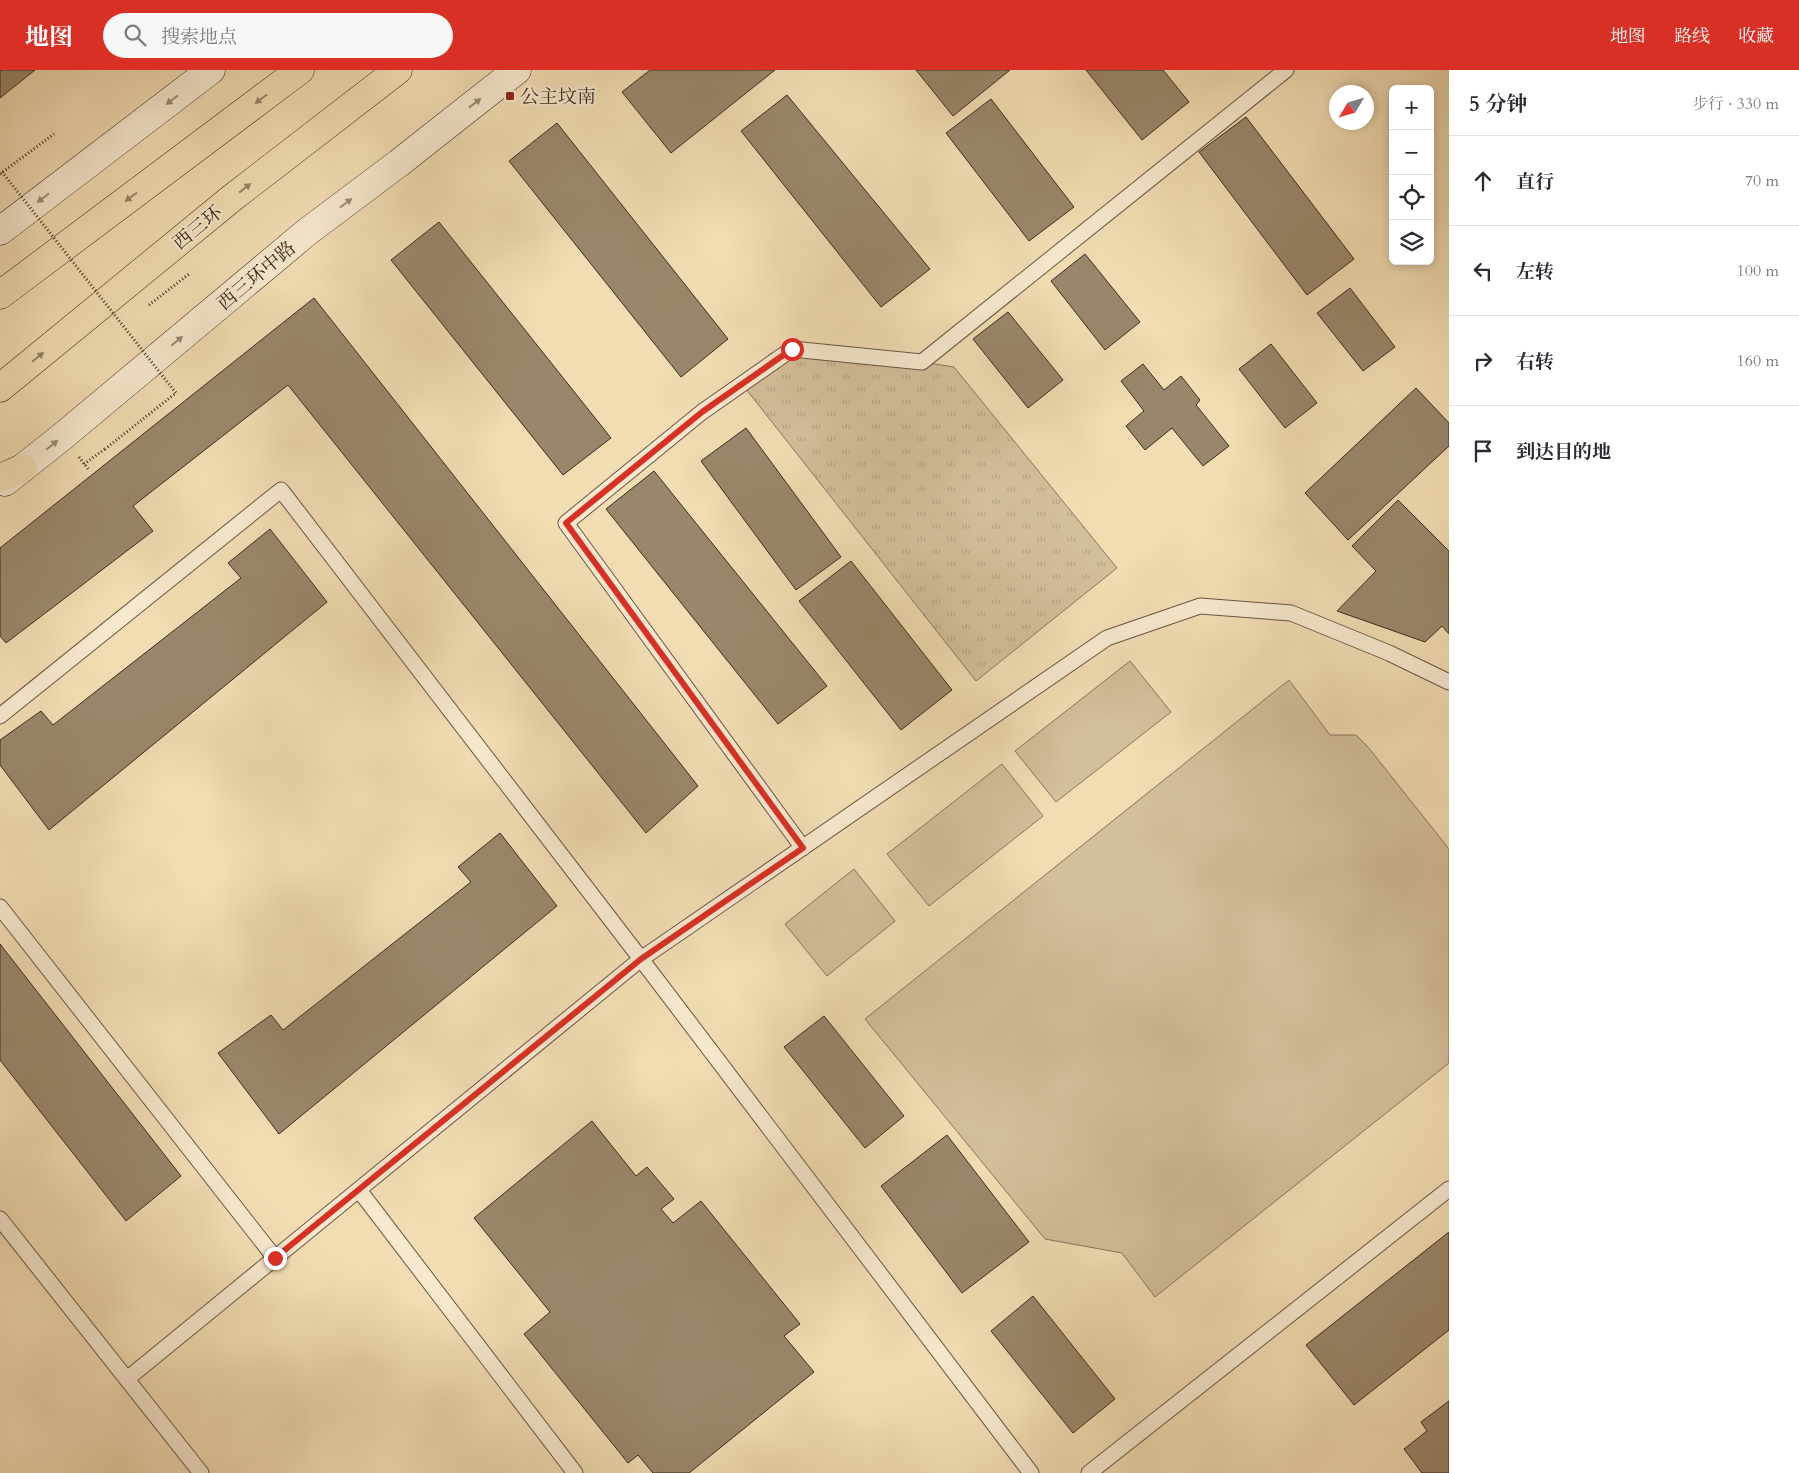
<!DOCTYPE html>
<html lang="zh">
<head>
<meta charset="utf-8">
<style>
	:root { --surface:#fff; --page:#f7f7f7; --text:#2b2b33; --muted:#7c7c81; --line:#e1e1e2; --accent:#d93025 }
	body { margin:0; font-family:Cardo,"Noto Serif SC",serif; background:var(--page); color:var(--text) }
	.controls { position:absolute; right:15px; top:15px; display:grid; overflow:hidden; border-radius:8px; box-shadow:0 2px 8px #0003 }
	.controls button { width:45px; height:45px; display:grid; place-items:center; padding:0; border:0; border-bottom:1px solid var(--line); background:var(--surface); color:var(--text); font:25px sans-serif }
	.compass { position:absolute; left:1329px; top:15px; width:45px; height:45px; border-radius:50%; background:var(--surface); box-shadow:0 2px 8px #0003; rotate:232deg }
	.stop { position:absolute; width:15px; height:15px; margin:-11px; border:4px solid #d93025; border-radius:50%; background:#fff }
	.stop.end { background:#d93025; border-color:#fff; box-shadow:0 1px 5px #0008 }
	.list { margin:0; padding:0; list-style:none }
	h2 { display:flex; justify-content:space-between; align-items:center; height:65px; margin:0; padding:0 20px; font-size:21px }
	h2 small { font-size:16px; font-weight:400; color:var(--muted) }
	.list li { display:grid; grid-template-columns:32px 1fr auto; gap:15px; align-items:center; box-sizing:border-box; height:90px; padding:0 20px; border-top:1px solid var(--line) }
	.list b { display:block; font-size:19px; white-space:nowrap }
	.list em { font-size:16px; font-style:normal; color:var(--muted) }
	.icon { flex:none; width:28px; height:28px; fill:none; stroke:currentColor; stroke-width:2; stroke-linecap:round; stroke-linejoin:round }
	.map { position:relative; flex:none; width:1449px; height:1403px; overflow:hidden }
	header { display:flex; align-items:center; gap:30px; box-sizing:border-box; height:70px; padding:0 25px; background:var(--accent); color:#fff }
	header strong { font-size:24px }
	nav { display:flex; gap:28px; margin-inline-start:auto; font-size:18px }
	.search { width:350px; height:45px; background:var(--page); display:flex; align-items:center; gap:12px; box-sizing:border-box; padding:0 18px; border-radius:28px; color:var(--muted); font-size:19px }
	main { display:flex }
	aside { flex:1; background:var(--surface) }
	.map>svg:first-child { display:block }
</style>
</head>
<body>
<header>
<strong>地图</strong>
<div class="search"><svg class="icon" aria-label="search" viewBox="0 0 24 24"><circle cx="10" cy="10" r="6"/><path d="M15 15l6 6"/></svg>搜索地点</div>
<nav><a>地图</a><a>路线</a><a>收藏</a></nav>
</header>
<main>
<div class="map">
<svg width="1449" height="1403" viewBox="0 0 1449 1403">
	<defs>
		<pattern id="grass-tufts" width="24" height="20" patternUnits="userSpaceOnUse" patternTransform="scale(1.25)"><rect width="24" height="20" fill="#d3bf9a"/><path d="M3 7l-1-3M5 7V3M7 7l1-3M15 17l-1-3M17 17v-4M19 17l1-3" fill="none" stroke="#b6a484"/></pattern>
	</defs>
	<rect width="100%" height="100%" fill="#f2ddb3"/>
	<filter id="stains"><feTurbulence type="fractalNoise" baseFrequency=".004" numOctaves="4"/><feColorMatrix values="0 0 0 0 .2 0 0 0 0 .09 0 0 0 0 .02 0 0 0 .5 -.17"/></filter>
	<radialGradient id="worn" r=".72"><stop offset=".6" stop-color="#630" stop-opacity="0"/><stop offset="1" stop-color="#630" stop-opacity=".3"/></radialGradient>
	<path fill="url(#grass-tufts)" stroke="#86745c" d="M792,279L922,292L954,297L1117,498L976,611L742,314Z"/>
	<path fill="#d3bf9a" stroke="#86745c" d="M1130,591L1171,642L1056,732L1015,681Z
		M1289,610L1330,665H1356L1368,677L1449,779V993L1155,1227L1122,1183L1045,1169L865,949Z
		M1002,694L1043,746L929,836L887,784Z
		M854,799L895,851L827,906L785,854Z"/>
	<path fill="#9a876b" stroke="#3a2a1e" d="M0,0H35L0,28Z
		M650,0H775L671,83L622,22Z
		M916,0H1010L953,46Z
		M1086,0H1163L1189,32L1142,70Z
		M787,25L930,199L881,237L741,61Z
		M991,29L1074,137L1029,171L946,63Z
		M1246,47L1354,189L1307,225L1199,82Z
		M557,53L728,269L681,307L509,91Z
		M439,152L611,368L563,405L391,190Z
		M1085,184L1140,252L1105,280L1051,211Z
		M1350,218L1395,277L1363,301L1317,243Z
		M314,228L698,716L646,763L288,315L133,436L153,461L6,573L0,566V478Z
		M1008,242L1063,310L1028,338L973,269Z
		M1271,274L1317,333L1285,358L1239,299Z
		M1143,294L1164,320L1181,306L1200,330L1196,335L1229,376L1203,396L1172,358L1145,380L1126,356L1144,341L1121,311Z
		M1416,318L1449,353V376L1348,470L1305,423Z
		M746,358L841,487L796,520L701,391Z
		M654,401L827,616L778,654L606,439Z
		M1398,430L1449,481V564L1442,556L1425,572L1337,541L1376,501L1352,476Z
		M270,459L327,532L49,760L0,695V670L41,641L53,655L241,508L228,493Z
		M851,491L952,620L901,660L799,531Z
		M500,763L557,836L279,1064L218,983L271,945L283,960L471,812L458,797Z
		M0,874L181,1106L126,1151L0,990Z
		M824,946L904,1046L865,1078L784,977Z
		M592,1051L636,1106L647,1097L674,1129L661,1139L673,1153L701,1131L800,1254L784,1266L814,1302L689,1403H653L638,1385L628,1393L524,1264L550,1242L474,1148Z
		M947,1065L1029,1172L962,1223L881,1116Z
		M1449,1162V1260L1354,1335L1306,1275Z
		M1033,1226L1115,1329L1073,1363L991,1261Z
		M1449,1331V1403H1422L1404,1379L1427,1361L1421,1352Z"/>
	<g fill="none" stroke-linecap="round" stroke-linejoin="round">
		<defs>
			<path id="lane" d="M0,646L281,420L641,889L1031,1403
				M803,778L566,453L702,342L792,279L922,292L1286,0
				M0,837L275,1188
				M359,1120L575,1403
				M0,1149L201,1403
				M127,1309L641,889L1107,568L1200,536L1291,543L1389,583L1449,612
				M1089,1403L1449,1119"/>
			<path id="secondary" d="M0,161L211,0
				M5,412L63,366L307,162L399,93L517,0"/>
			<path id="highway" d="M0,225L300,0
				M0,318L232,128L398,0
				M0,408L23,398"/>
		</defs>
		<use href="#lane" stroke="#685743" stroke-width="17"/>
		<use href="#secondary" stroke="#3a2a1e" stroke-width="29"/>
		<use href="#highway" stroke="#3a2a1e" stroke-width="29"/>
		<path stroke="#3a2a1e" stroke-width="3" stroke-dasharray="1 2.5" stroke-linecap="butt" d="M0,104L54,64
			M149,235L189,204
			M79,387L89,400
			M84,394L105,379"/>
		<use href="#lane" stroke="#f7e9ce" stroke-width="15"/>
		<use href="#secondary" stroke="#f7e9ce" stroke-width="28"/>
		<use href="#highway" stroke="#f2ddb3" stroke-width="28"/>
		<path stroke="#3a2a1e" stroke-width="3" stroke-dasharray="1 2.5" stroke-linecap="butt" d="M2,102L176,323L105,379"/>
	</g>
	<defs><path id="oneway-solid" d="M-6-.8H1V-3.2L6.5 0L1 3.2V.8H-6Z" transform="scale(1.25)"/></defs>
	<g fill="#968468">
		<use href="#oneway-solid" transform="translate(261 29) rotate(143)"/>
		<use href="#oneway-solid" transform="translate(245 118) rotate(-38)"/>
		<use href="#oneway-solid" transform="translate(131 127) rotate(143)"/>
		<use href="#oneway-solid" transform="translate(38 287) rotate(-39)"/>
	</g>
	<g fill="#988a76">
		<use href="#oneway-solid" transform="translate(172 30) rotate(143)"/>
		<use href="#oneway-solid" transform="translate(475 33) rotate(-38)"/>
		<use href="#oneway-solid" transform="translate(43 128) rotate(143)"/>
		<use href="#oneway-solid" transform="translate(346 133) rotate(-37)"/>
		<use href="#oneway-solid" transform="translate(177 271) rotate(-40)"/>
		<use href="#oneway-solid" transform="translate(52 375) rotate(-39)"/>
	</g>
	<g fill="none" stroke-linecap="round" stroke-linejoin="round">
		<path stroke="#d93025" stroke-width="6" d="M275,1188L641,889L803,778L566,453L702,342L792,279"/>
	</g>
	<rect fill="#8f2418" stroke="#f7e9ce" stroke-width="2" x="505" y="21" width="10" height="10" rx="2.5"/>
	<g text-anchor="middle" stroke-width="4" stroke-linejoin="round" paint-order="stroke">
		<g font-size="19" fill="#3a2a1e" stroke="#f7e9ce" text-anchor="start">
			<text x="520" y="33">公主坟南</text>
		</g>
		<g font-size="19" fill="#3a2a1e" stroke="#f7e9ce">
			<text transform="translate(197 157) rotate(-39)" y="7">西三环</text>
			<text transform="translate(256 205) rotate(-40)" y="7">西三环中路</text>
		</g>
	</g>
	<rect width="100%" height="100%" filter="url(#stains)"/>
	<rect width="100%" height="100%" fill="url(#worn)"/>
</svg>
<div class="controls">
<button>+</button>
<button>−</button>
<button><svg class="icon" aria-label="locate" viewBox="0 0 24 24"><circle cx="12" cy="12" r="6"/><path d="M12 2v4M12 18v4M2 12h4M18 12h4"/></svg></button>
<button><svg class="icon" aria-label="layers" viewBox="0 0 24 24"><path d="M12 4l9 5-9 5-9-5zM3 14l9 5 9-5"/></svg></button>
</div>
<svg class="compass" viewBox="-18 -18 36 36"><path d="M0-13l5 13h-10z" fill="#e53935"/><path d="M0 13l5-13h-10z" fill="#7c7c81"/></svg>
<div class="stop" style="left:792px;top:279px"></div>
<div class="stop end" style="left:275px;top:1188px"></div>
</div>
<aside>
<h2>5 分钟<small>步行 · 330 m</small></h2>
<ul class="list">
<li><svg class="icon" aria-label="ahead" viewBox="0 0 24 24"><path d="M12 20V5M6 11l6-6 6 6"/></svg><div><b>直行</b></div><em>70 m</em></li>
<li><svg class="icon" aria-label="left" viewBox="0 0 24 24"><path d="M17 20v-9H6M10 6l-5 5 5 5"/></svg><div><b>左转</b></div><em>100 m</em></li>
<li><svg class="icon" aria-label="right" viewBox="0 0 24 24"><path d="M7 20v-9h11M14 6l5 5-5 5"/></svg><div><b>右转</b></div><em>160 m</em></li>
<li><svg class="icon" aria-label="arrive" viewBox="0 0 24 24"><path d="M6 21V4h12l-3 4 3 4H6"/></svg><div><b>到达目的地</b></div></li>
</ul>
</aside>
</main>
</body>
</html>
